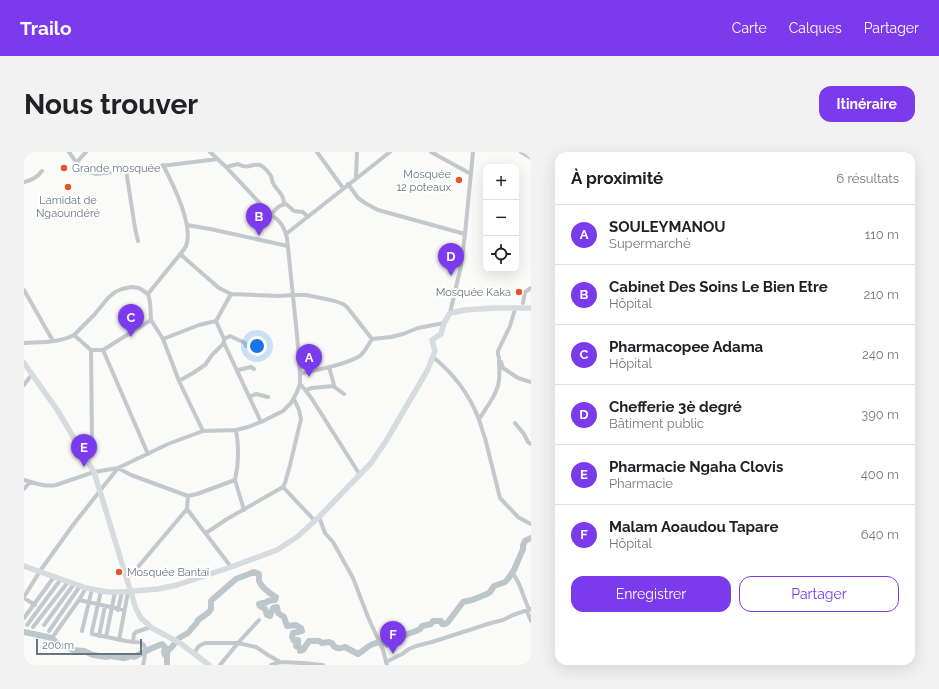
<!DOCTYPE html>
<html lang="fr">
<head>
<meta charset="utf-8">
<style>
	:root { --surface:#fff; --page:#f2f2f2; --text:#202124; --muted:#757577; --line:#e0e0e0; --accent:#7c3aed }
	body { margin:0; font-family:Raleway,sans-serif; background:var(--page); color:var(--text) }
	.controls { position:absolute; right:12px; top:12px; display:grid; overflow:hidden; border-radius:8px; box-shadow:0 4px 16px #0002 }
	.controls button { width:36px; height:36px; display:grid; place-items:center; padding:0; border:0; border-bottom:1px solid var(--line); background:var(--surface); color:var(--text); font:20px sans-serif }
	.scale { position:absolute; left:12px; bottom:10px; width:106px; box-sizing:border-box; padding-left:4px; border:2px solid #657683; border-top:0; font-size:11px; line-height:14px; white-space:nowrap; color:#657683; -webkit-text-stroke:3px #fff; paint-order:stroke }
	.you { position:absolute; left:233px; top:194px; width:14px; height:14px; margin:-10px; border:3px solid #fff; border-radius:50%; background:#1a73e8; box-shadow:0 0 0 6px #1a73e833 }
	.badge { display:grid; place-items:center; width:26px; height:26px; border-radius:50%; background:var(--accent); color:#fff; font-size:13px; font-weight:700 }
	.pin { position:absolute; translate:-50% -33px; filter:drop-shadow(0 1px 2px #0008) }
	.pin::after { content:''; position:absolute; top:21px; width:14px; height:12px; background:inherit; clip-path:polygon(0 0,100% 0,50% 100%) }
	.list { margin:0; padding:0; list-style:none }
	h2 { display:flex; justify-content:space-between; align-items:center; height:52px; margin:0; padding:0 16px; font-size:17px }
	h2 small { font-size:13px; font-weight:400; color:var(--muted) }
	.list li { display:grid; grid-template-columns:26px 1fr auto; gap:12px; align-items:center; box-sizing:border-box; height:60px; padding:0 16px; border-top:1px solid var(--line) }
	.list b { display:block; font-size:15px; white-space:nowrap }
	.list p { margin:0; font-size:13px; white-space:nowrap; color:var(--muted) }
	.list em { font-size:13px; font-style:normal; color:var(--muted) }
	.actions { display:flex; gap:8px; padding:12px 16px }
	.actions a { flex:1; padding:9px 0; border:1px solid var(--accent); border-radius:12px; text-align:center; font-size:14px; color:var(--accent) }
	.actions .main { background:var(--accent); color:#fff }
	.icon { flex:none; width:22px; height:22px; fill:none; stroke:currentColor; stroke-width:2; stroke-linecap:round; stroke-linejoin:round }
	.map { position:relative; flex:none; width:507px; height:513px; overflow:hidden; border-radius:12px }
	header { display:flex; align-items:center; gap:24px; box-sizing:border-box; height:56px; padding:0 20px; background:var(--accent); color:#fff }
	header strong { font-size:19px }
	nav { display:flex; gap:22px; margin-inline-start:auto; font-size:14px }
	.intro { display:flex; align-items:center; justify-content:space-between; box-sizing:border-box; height:96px; padding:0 24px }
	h1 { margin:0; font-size:28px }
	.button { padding:10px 18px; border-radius:12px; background:var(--accent); color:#fff; font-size:14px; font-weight:700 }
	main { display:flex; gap:24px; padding:0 24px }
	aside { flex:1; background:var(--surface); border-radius:12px; box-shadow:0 4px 16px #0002 }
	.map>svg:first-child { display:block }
</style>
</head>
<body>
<header>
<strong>Trailo</strong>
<nav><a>Carte</a><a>Calques</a><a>Partager</a></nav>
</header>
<div class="intro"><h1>Nous trouver</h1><a class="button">Itinéraire</a></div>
<main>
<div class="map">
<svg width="507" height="513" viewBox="0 0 507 513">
	<rect width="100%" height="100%" fill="#fafaf8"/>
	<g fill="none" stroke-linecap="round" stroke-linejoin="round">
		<path stroke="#bbc7cb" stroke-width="6" d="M0,480L28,486L36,494H41L49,498L60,499L69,503L83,505L86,504L100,506L107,504L110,505L126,497L138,492L141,495L140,500L141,503H143L144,498L147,496L155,486L164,481L168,476L172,472L174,468L184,461L187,457V449L190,446L212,427L230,420L235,422V429C238,436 245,441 252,445L251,448L244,449L243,450L235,452L236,454L241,457L243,463L246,464L249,456L253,455L254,461L260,465L263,474L272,473L277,476L278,479L269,481L268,485L270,489L273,488H274V492L272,494L276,496V499L279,498L285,489H295L298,491L305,490L308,491C310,497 316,497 321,495L334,502C343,496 346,491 358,490L363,493L368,489H372L381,483L392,479L396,477L398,474L407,472L409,469H417L418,472H421L424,470L439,450L448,448L463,442L466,440L470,434L481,430L484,427L490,418L499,397V393L501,389L507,386
			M143,503V513"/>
		<path stroke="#c3c8cc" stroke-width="4" d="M45,0C52,11 59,20 72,22L194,7
			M293,0L319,36
			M407,0L447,22
			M497,0L507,6
			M53,10L62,0
			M202,15L214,12C225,18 228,11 236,13C240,15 245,21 247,24C248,27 248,30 250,33C255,40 260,43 260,52
			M102,18L111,76L114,89
			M332,26L333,0
			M0,30C7,28 13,26 18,19
			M324,32L334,46L341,51L354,58L441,82
			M247,63C252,57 254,53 262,52L270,59L279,60L284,65
			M163,73L186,77L264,94
			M262,82L366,0
			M156,102L195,136L207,142L255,144L269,143H282L311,149L319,152L323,155L348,187
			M0,138L29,189
			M124,142C132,132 140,122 149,111C153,106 159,100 162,94C170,74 149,32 139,13
			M499,151L501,140L507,136
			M426,161L437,114L441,82L449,0
			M127,168L139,187L155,229L179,279
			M192,169L200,187V191L237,270
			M50,183L70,163L84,146L91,140L98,137L107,135L115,136L124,142L126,150L127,168L79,198H67
			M139,187L175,173L192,169L207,142
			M200,187L206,184L221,191L222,194
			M0,191C17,190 35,191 50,183L67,198L68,288C68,295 68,301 61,304
			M79,198L124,302
			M409,205C430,222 444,240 454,265C457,272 458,279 461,286L476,346L494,365L503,370L507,372
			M477,210L479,216L494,226L507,230
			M305,215L310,233L309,234
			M214,218L227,215L230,217
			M276,222C291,218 326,212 337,203C341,199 345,192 348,187L367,185L379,182L394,176L420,171
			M155,229L169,221L181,213L188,203L200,191
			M276,232L282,239L288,247L336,323
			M0,233L8,222
			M282,238L288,236L309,234L320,242
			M225,245L232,242L244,245
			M455,267C462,256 474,241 475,228C476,221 475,213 475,205L474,203V199L486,174L491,157
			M491,271L500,282L504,290L507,292
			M0,328C11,331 20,335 32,333L70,320L94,316L144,292L179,279L212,278L224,275L237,270L259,259L267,251L273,240L276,232V222L273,183L263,86C260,75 257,69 247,63L202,15L186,0
			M211,328L220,358
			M259,335L291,369
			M0,337L6,330
			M163,357L207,415
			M295,365L301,381L309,390L329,426L344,465L359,498L363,513
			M182,381L203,367L259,335L261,331L266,313L277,267L275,258L270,247
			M489,421L495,432L505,458
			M102,426L108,422L163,357L164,344
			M77,439L68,479V482L102,489L109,490L110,482L112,480L127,475
			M0,445L16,419L49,373L94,316L107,323L164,344L173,342L211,328C215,311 215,295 212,278
			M0,446L11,453
			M55,448L100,458
			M94,458L98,440
			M503,459L507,469
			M0,466L30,425
			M3,473L37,427
			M20,473L50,432
			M9,475L44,430
			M25,479L56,434
			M58,479L68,437
			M30,483L55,448L62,436
			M75,484L81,454
			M82,485L91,440
			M95,488L104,440
			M109,490C111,490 117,490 119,492C123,496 120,509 119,513
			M171,502L172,498L175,494L181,491H214L232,495L244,503L256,510L278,511L299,513
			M362,510L378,502L385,497L392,494L408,490L467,471L479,468L489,463L507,457
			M0,513H1
			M196,513L214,491L235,468
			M247,513L256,510
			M503,513L507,512"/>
		<path stroke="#d6dbdf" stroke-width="5.5" d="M0,211L34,259L70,320L112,457L117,466L128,476L156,491L185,513
			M0,414L62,436L84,440H98L134,437L153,433L207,415L253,398L273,385L295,365L347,311L362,289L403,219L411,199L408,188L417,182L420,171L426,161L441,158L470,156H507"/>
	</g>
	<g fill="#e4572e" stroke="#fff" stroke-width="1.5">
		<circle cx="40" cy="16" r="4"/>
		<circle cx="435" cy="28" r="4"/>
		<circle cx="44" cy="35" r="4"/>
		<circle cx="495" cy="140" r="4"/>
		<circle cx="95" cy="420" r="4"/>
	</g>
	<g text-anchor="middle" stroke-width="4" stroke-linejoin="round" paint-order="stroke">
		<g font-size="11" fill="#657683" stroke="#fff" text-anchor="start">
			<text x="48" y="20">Grande mosquée</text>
			<text x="427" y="26" text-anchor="end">Mosquée<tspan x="427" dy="13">12 poteaux</tspan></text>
			<text x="44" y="52" text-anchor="middle">Lamidat de<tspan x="44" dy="13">Ngaoundéré</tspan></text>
			<text x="487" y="144" text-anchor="end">Mosquée Kaka</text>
			<text x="103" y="424">Mosquée Bantaï</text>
		</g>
	</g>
</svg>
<div class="controls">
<button>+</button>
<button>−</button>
<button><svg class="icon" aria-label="locate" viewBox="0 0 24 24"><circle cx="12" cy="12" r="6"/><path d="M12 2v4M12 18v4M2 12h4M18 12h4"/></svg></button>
</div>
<div class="scale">200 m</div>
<div class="you"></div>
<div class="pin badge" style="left:285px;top:225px">A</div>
<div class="pin badge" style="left:235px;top:84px">B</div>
<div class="pin badge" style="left:107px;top:185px">C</div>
<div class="pin badge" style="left:427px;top:124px">D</div>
<div class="pin badge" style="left:60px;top:315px">E</div>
<div class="pin badge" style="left:369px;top:502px">F</div>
</div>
<aside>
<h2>À proximité<small>6 résultats</small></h2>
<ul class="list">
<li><span class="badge">A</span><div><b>SOULEYMANOU</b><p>Supermarché</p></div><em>110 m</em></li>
<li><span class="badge">B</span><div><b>Cabinet Des Soins Le Bien Etre</b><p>Hôpital</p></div><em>210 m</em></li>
<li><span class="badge">C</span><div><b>Pharmacopee Adama</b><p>Hôpital</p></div><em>240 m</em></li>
<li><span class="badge">D</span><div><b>Chefferie 3è degré</b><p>Bâtiment public</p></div><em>390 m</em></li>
<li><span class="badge">E</span><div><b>Pharmacie Ngaha Clovis</b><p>Pharmacie</p></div><em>400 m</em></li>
<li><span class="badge">F</span><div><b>Malam Aoaudou Tapare</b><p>Hôpital</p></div><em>640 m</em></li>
</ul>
<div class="actions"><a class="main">Enregistrer</a><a>Partager</a></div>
</aside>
</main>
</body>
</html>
